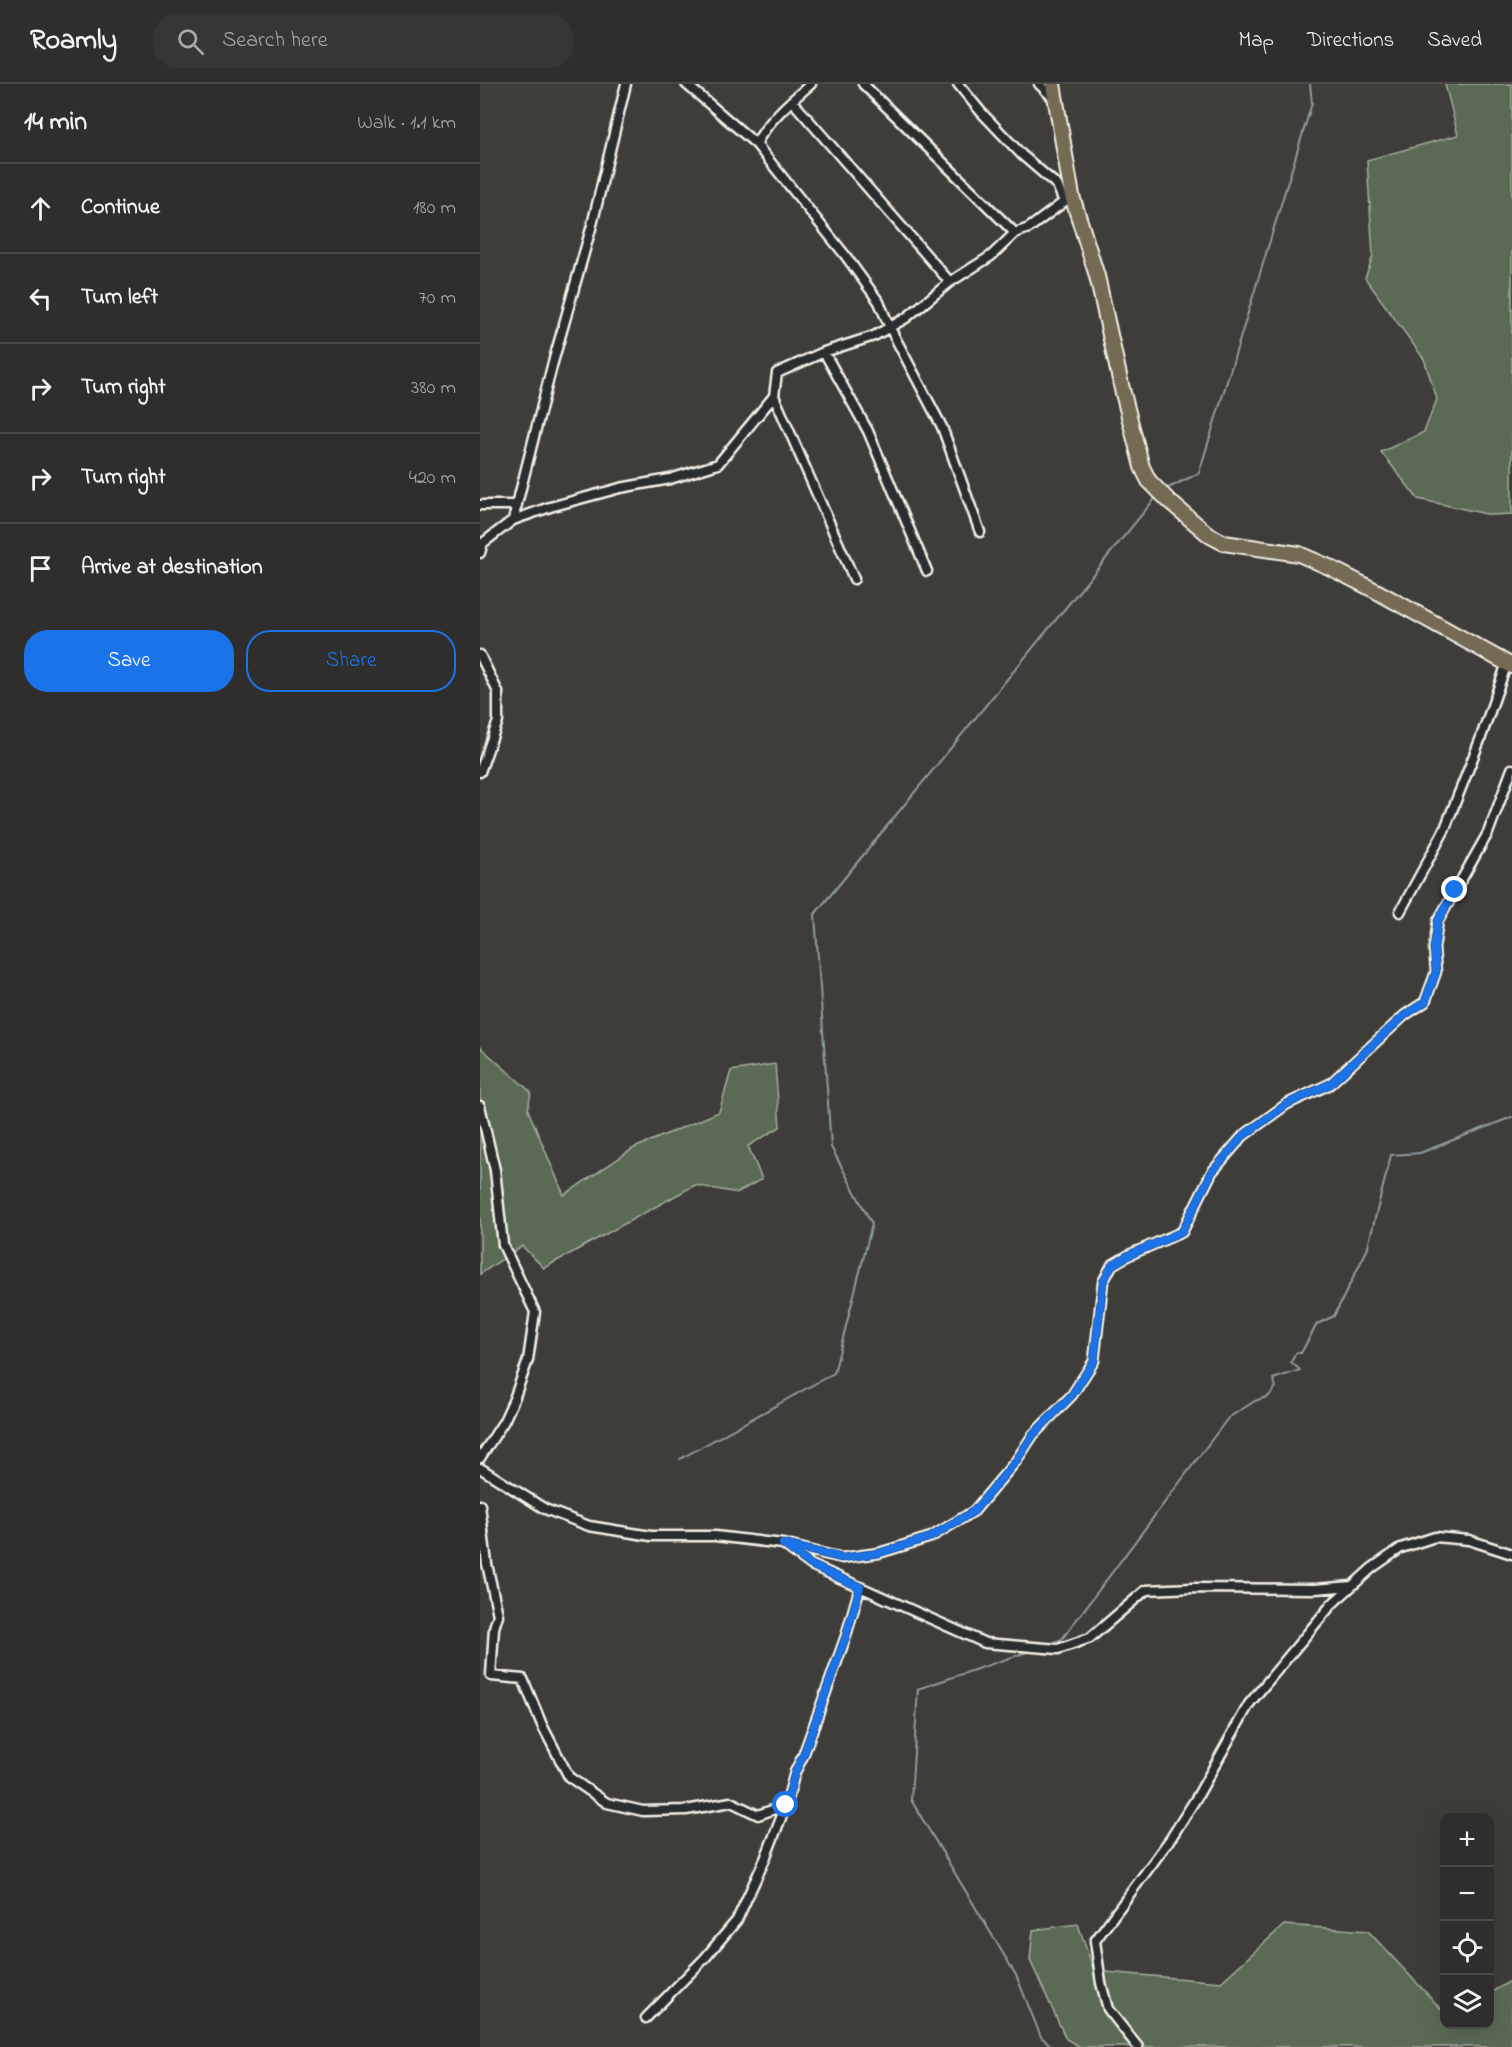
<!DOCTYPE html>
<html lang="en">
<head>
<meta charset="utf-8">
<style>
	:root { --surface:#2f2e2c; --page:#373634; --text:#f1f3f6; --muted:#a7a8a9; --line:#4a4a48; --accent:#1a73e8 }
	body { margin:0; font-family:"Indie Flower",sans-serif; background:var(--page); color:var(--text) }
	.controls { position:absolute; right:18px; bottom:18px; display:grid; overflow:hidden; border-radius:12px; box-shadow:0 6px 24px #0002 }
	.controls button { width:54px; height:54px; display:grid; place-items:center; padding:0; border:0; border-bottom:2px solid var(--line); background:var(--surface); color:var(--text); font:30px sans-serif }
	.stop { position:absolute; width:18px; height:18px; margin:-14px; border:4px solid #1a73e8; border-radius:50%; background:#fff }
	.stop.end { background:#1a73e8; border-color:#fff; box-shadow:0 2px 6px #0008 }
	.list { margin:0; padding:0; list-style:none }
	h2 { display:flex; justify-content:space-between; align-items:center; height:78px; margin:0; padding:0 24px; font-size:26px }
	h2 small { font-size:20px; font-weight:400; color:var(--muted) }
	.list li { display:grid; grid-template-columns:39px 1fr auto; gap:18px; align-items:center; box-sizing:border-box; height:90px; padding:0 24px; border-top:2px solid var(--line) }
	.list b { display:block; font-size:22px; white-space:nowrap }
	.list em { font-size:20px; font-style:normal; color:var(--muted) }
	.actions { display:flex; gap:12px; padding:18px 24px }
	.actions a { flex:1; padding:14px 0; border:2px solid var(--accent); border-radius:24px; text-align:center; font-size:21px; color:var(--accent) }
	.actions .main { background:var(--accent); color:#fff }
	.icon { flex:none; width:33px; height:33px; fill:none; stroke:currentColor; stroke-width:2; stroke-linecap:round; stroke-linejoin:round }
	.map { position:relative; flex:none; width:1032px; height:1963px; overflow:hidden }
	header { display:flex; align-items:center; gap:36px; box-sizing:border-box; height:84px; padding:0 30px; background:var(--surface); border-bottom:2px solid var(--line) }
	header strong { font-size:28px }
	nav { display:flex; gap:33px; margin-inline-start:auto; font-size:21px }
	.search { width:420px; height:54px; background:var(--page); display:flex; align-items:center; gap:15px; box-sizing:border-box; padding:0 21px; border-radius:24px; color:var(--muted); font-size:22px }
	main { display:flex }
	aside { flex:1; background:var(--surface) }
	.map>svg:first-child { display:block }
</style>
</head>
<body>
<header>
<strong>Roamly</strong>
<div class="search"><svg class="icon" aria-label="search" viewBox="0 0 24 24"><circle cx="10" cy="10" r="6"/><path d="M15 15l6 6"/></svg>Search here</div>
<nav><a>Map</a><a>Directions</a><a>Saved</a></nav>
</header>
<main>
<aside>
<h2>14 min<small>Walk · 1.1 km</small></h2>
<ul class="list">
<li><svg class="icon" aria-label="ahead" viewBox="0 0 24 24"><path d="M12 20V5M6 11l6-6 6 6"/></svg><div><b>Continue</b></div><em>180 m</em></li>
<li><svg class="icon" aria-label="left" viewBox="0 0 24 24"><path d="M17 20v-9H6M10 6l-5 5 5 5"/></svg><div><b>Turn left</b></div><em>70 m</em></li>
<li><svg class="icon" aria-label="right" viewBox="0 0 24 24"><path d="M7 20v-9h11M14 6l5 5-5 5"/></svg><div><b>Turn right</b></div><em>380 m</em></li>
<li><svg class="icon" aria-label="right" viewBox="0 0 24 24"><path d="M7 20v-9h11M14 6l5 5-5 5"/></svg><div><b>Turn right</b></div><em>420 m</em></li>
<li><svg class="icon" aria-label="arrive" viewBox="0 0 24 24"><path d="M6 21V4h12l-3 4 3 4H6"/></svg><div><b>Arrive at destination</b></div></li>
</ul>
<div class="actions"><a class="main">Save</a><a>Share</a></div>
</aside>
<div class="map">
<svg width="1032" height="1963" viewBox="0 0 1032 1963">
	<rect width="100%" height="100%" fill="#3f3d3a"/>
	<filter id="ink" filterUnits="userSpaceOnUse"><feTurbulence type="fractalNoise" baseFrequency=".0167" numOctaves="2"/><feDisplacementMap in="SourceGraphic" scale="12" xChannelSelector="R" yChannelSelector="G"/><feConvolveMatrix kernelMatrix="1 2 1 2 8 2 1 2 1" color-interpolation-filters="sRGB"/></filter>
	<g filter="url(#ink)">
		<path fill="#5a6b55" stroke="#a7ae9e" stroke-width="1.5" d="M965,0H1032V430L1011,431L938,415L901,368L944,348L957,315L944,275L885,194L893,172L887,76L978,51Z
			M0,963L51,1008L48,1026L84,1111L154,1064L239,1028L251,987L295,980L300,1043L268,1062L282,1095L257,1109L215,1101L64,1184L42,1162L0,1190Z
			M598,1840L614,1887L741,1898L804,1841L888,1847L964,1928V1940H1010V1909L1032,1896V1963H600L586,1955L550,1876L553,1846Z"/>
		<g fill="none" stroke-linecap="round" stroke-linejoin="round">
			<path stroke="#8f9c9f" stroke-width="2" d="M684,406L719,389L832,19L830,0
				M200,1375L354,1289L392,1140L351,1063L335,830L677,412
				M567,1561L582,1555L748,1334L775,1317L789,1312L796,1303L793,1295L820,1286L811,1278L816,1269H821L837,1240L854,1232L887,1166L911,1071L940,1069L1032,1033
				M550,1567L438,1605L431,1716L536,1891L561,1953L573,1963"/>
			<defs>
				<path id="minor" d="M206,0L276,60
					M331,0C311,17 288,36 276,60L365,171L399,218L410,244L462,343L500,448
					M383,0L535,149
					M478,0L501,28L542,71L577,101L584,118
					M559,0L574,15
					M312,17L470,198
					M344,268L388,347L447,487
					M0,421H37
					M33,436L72,282L112,141L146,0
					M0,469L3,459L33,436L70,423L140,404L190,395L238,380L294,312
					M374,495L294,312L297,289L344,268L394,252L426,234L470,198L511,172L535,149L549,144L592,112
					M0,571L18,608V637L0,688
					M920,828L964,747L1000,656L1027,579
					M0,1022L15,1086L23,1161L55,1228L48,1276L34,1315L24,1337L0,1374
					M0,1384L65,1425L109,1442L171,1452H235L303,1460L331,1481L380,1503L366,1552L323,1672L315,1688L306,1721L285,1775L257,1836L225,1874L166,1934
					M0,1421L7,1480L18,1531L14,1544L11,1592L43,1595L62,1641L89,1693L127,1719L163,1727L206,1726L251,1718L278,1731L306,1721
					M303,1460L362,1474L399,1469L451,1453L494,1427L536,1377L553,1351L592,1311L614,1277L623,1198L632,1181L649,1171L702,1148L732,1088L763,1052L807,1020L850,1000L925,931L945,918L956,888L954,864L958,837L1008,749L1032,685
					M380,1503L505,1559L578,1565L610,1554L666,1506L713,1504L835,1505L872,1502
					M658,1963L628,1925L621,1899L615,1857L691,1754L717,1713L769,1620L852,1520L892,1484L921,1464L955,1453L989,1456L1032,1470"/>
				<path id="primary" d="M573,0L592,112L617,192L642,305L662,383L669,397L689,417L729,451L744,459L819,470L849,483L896,507L1032,582"/>
			</defs>
			<use href="#minor" stroke="#f4f1e8" stroke-width="13"/>
			<use href="#primary" stroke="#f4f1e8" stroke-width="18"/>
			<use href="#minor" stroke="#2a2d2e" stroke-width="8"/>
			<use href="#primary" stroke="#746b52" stroke-width="14"/>
		</g>
	</g>
	<g fill="none" stroke-linecap="round" stroke-linejoin="round" filter="url(#ink)">
		<path stroke="#1a73e8" stroke-width="8" d="M306,1721L315,1688L323,1672L366,1552L380,1503L331,1481L303,1460L362,1474L399,1469L451,1453L494,1427L536,1377L553,1351L592,1311L614,1277L623,1198L632,1181L649,1171L702,1148L732,1088L763,1052L807,1020L850,1000L925,931L945,918L956,888L954,864L958,837L975,806"/>
	</g>
</svg>
<div class="controls">
<button>+</button>
<button>−</button>
<button><svg class="icon" aria-label="locate" viewBox="0 0 24 24"><circle cx="12" cy="12" r="6"/><path d="M12 2v4M12 18v4M2 12h4M18 12h4"/></svg></button>
<button><svg class="icon" aria-label="layers" viewBox="0 0 24 24"><path d="M12 4l9 5-9 5-9-5zM3 14l9 5 9-5"/></svg></button>
</div>
<div class="stop" style="left:306px;top:1721px"></div>
<div class="stop end" style="left:975px;top:806px"></div>
</div>
</main>
</body>
</html>
